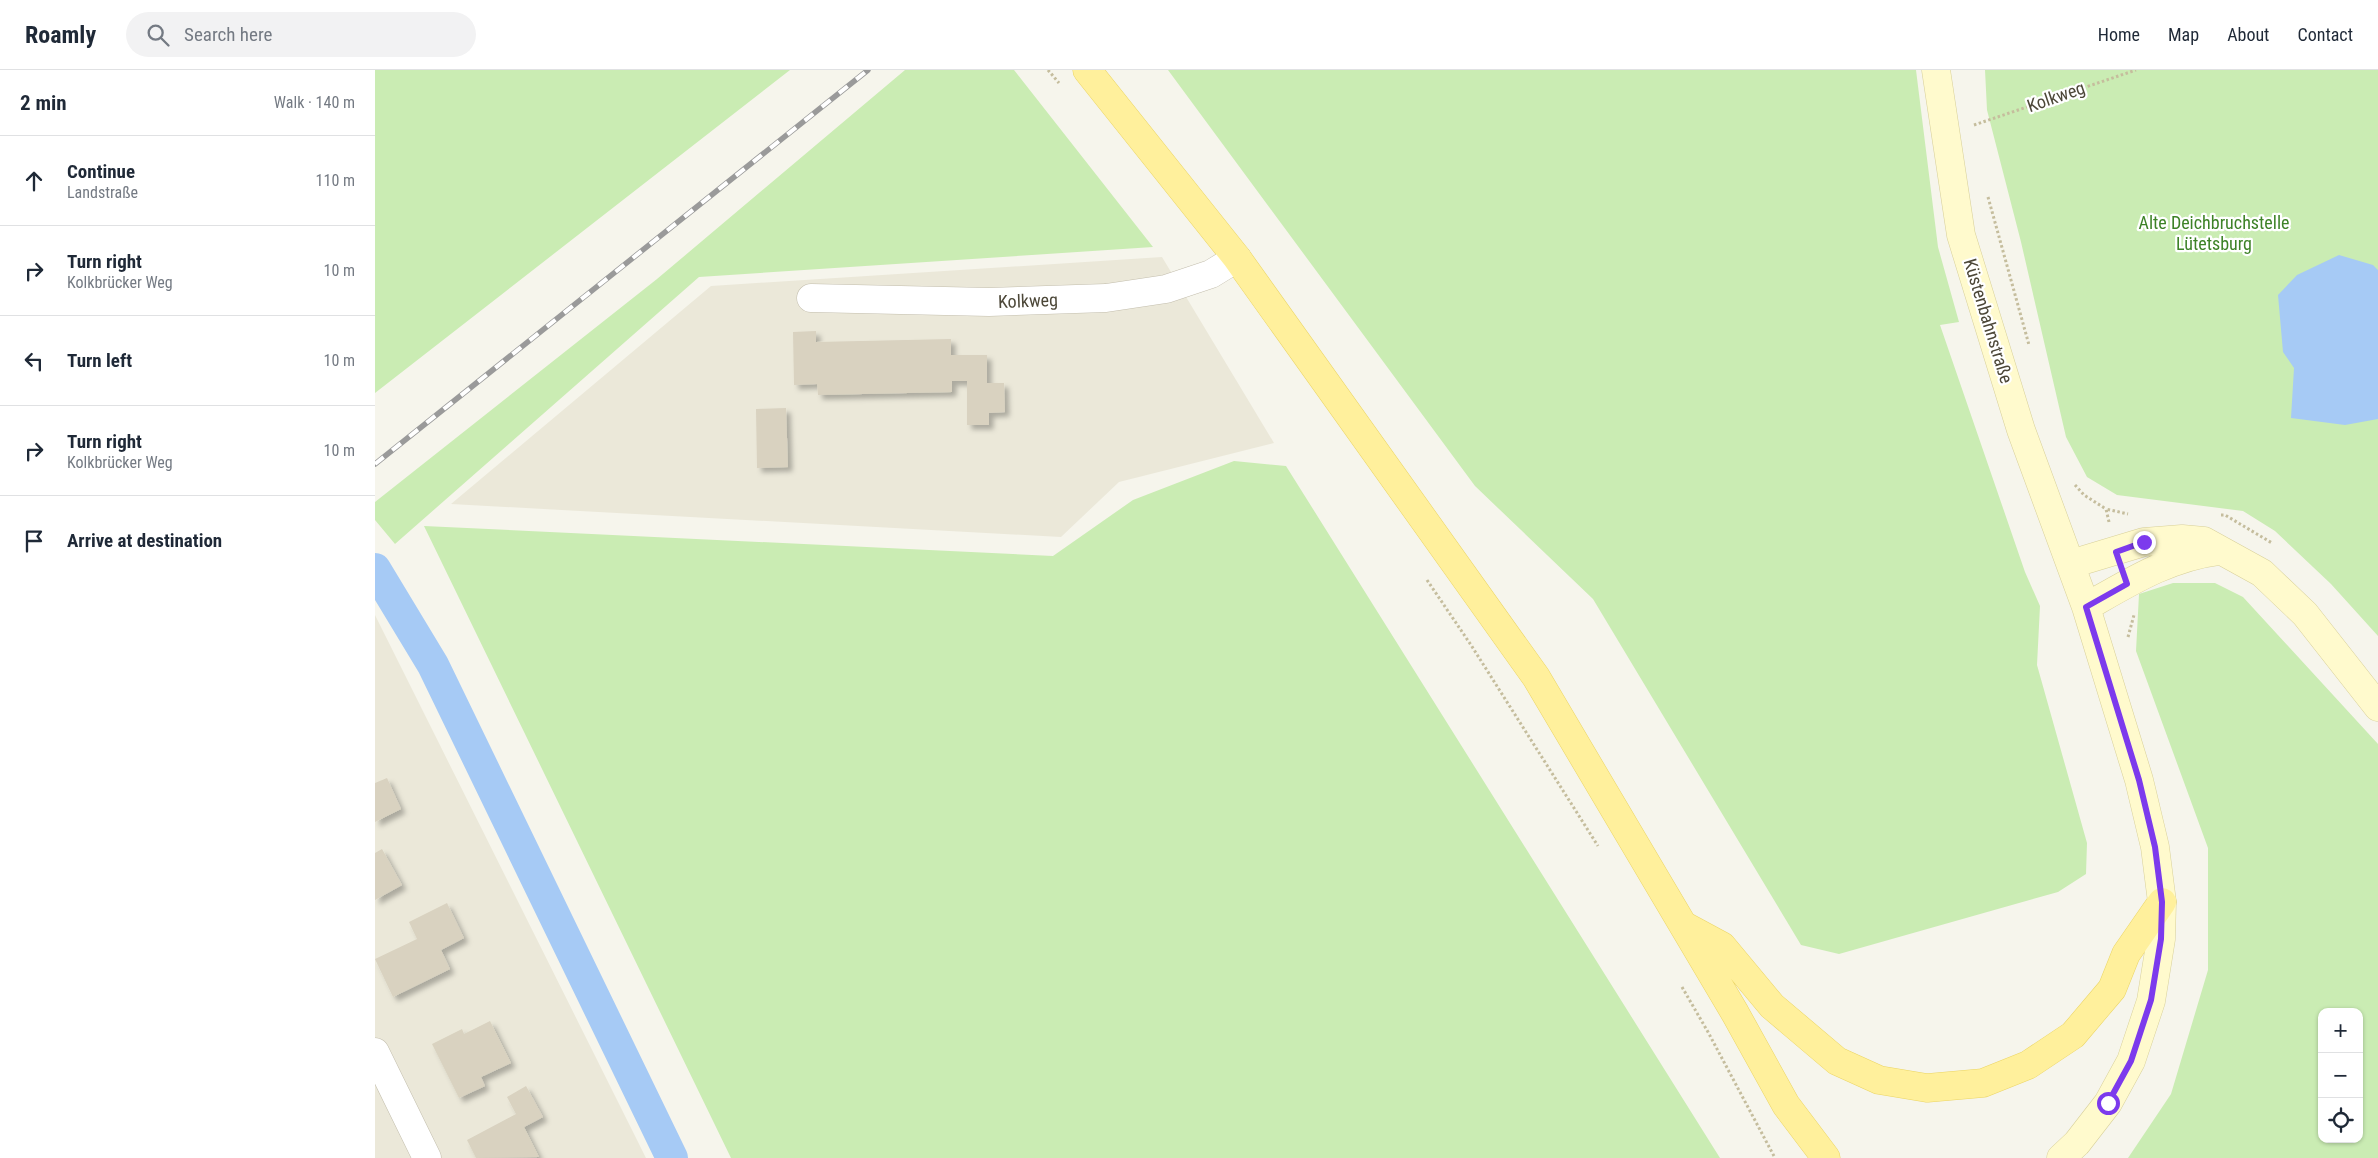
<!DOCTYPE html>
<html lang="en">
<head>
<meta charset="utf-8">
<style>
	:root { --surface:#fff; --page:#f2f2f3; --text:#1f2937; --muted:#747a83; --line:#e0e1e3 }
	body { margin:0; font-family:"Roboto Condensed",sans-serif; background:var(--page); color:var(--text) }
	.controls { position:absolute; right:15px; bottom:15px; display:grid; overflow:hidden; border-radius:10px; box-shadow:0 1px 4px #0004 }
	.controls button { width:45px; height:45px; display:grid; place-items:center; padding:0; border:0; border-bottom:1px solid var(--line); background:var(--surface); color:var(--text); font:25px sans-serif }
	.stop { position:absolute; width:15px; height:15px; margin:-11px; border:4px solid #7c3aed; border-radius:50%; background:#fff }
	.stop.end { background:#7c3aed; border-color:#fff; box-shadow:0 1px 5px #0008 }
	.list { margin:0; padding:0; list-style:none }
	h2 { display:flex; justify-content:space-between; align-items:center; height:65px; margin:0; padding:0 20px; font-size:21px }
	h2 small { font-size:16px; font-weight:400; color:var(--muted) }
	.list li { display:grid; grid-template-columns:32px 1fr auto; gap:15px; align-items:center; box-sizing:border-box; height:90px; padding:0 20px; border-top:1px solid var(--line) }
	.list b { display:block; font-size:19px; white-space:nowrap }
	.list p { margin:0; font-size:16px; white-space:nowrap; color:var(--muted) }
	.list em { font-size:16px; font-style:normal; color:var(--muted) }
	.icon { flex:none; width:28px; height:28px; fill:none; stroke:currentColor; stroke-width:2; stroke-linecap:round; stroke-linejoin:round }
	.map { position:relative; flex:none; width:2003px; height:1088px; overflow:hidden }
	header { display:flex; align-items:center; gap:30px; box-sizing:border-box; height:70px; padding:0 25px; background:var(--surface); border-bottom:1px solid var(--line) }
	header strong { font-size:24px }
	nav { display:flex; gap:28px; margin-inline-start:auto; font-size:18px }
	.search { width:350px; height:45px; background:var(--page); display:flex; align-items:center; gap:12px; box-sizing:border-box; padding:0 18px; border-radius:28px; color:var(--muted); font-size:19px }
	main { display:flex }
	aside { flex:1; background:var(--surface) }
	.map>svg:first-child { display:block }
</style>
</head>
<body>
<header>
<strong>Roamly</strong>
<div class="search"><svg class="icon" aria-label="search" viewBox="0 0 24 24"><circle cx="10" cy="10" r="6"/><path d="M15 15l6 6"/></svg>Search here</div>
<nav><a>Home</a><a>Map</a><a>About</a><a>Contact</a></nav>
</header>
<main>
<aside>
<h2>2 min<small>Walk · 140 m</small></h2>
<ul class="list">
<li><svg class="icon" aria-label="ahead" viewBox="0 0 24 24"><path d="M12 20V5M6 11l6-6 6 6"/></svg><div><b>Continue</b><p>Landstraße</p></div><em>110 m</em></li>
<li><svg class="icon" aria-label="right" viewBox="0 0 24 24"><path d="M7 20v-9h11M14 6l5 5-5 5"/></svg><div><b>Turn right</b><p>Kolkbrücker Weg</p></div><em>10 m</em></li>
<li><svg class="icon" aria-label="left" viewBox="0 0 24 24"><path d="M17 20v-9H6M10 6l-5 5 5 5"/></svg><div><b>Turn left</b></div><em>10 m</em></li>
<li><svg class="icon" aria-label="right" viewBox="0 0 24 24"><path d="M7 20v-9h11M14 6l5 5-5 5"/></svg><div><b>Turn right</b><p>Kolkbrücker Weg</p></div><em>10 m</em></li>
<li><svg class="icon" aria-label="arrive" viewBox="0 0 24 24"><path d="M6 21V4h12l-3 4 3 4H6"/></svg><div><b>Arrive at destination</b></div></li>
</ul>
</aside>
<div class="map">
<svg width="2003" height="1088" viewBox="0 0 2003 1088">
	<defs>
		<filter id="shadow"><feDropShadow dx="4.5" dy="4.5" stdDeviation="2.5" flood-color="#0004"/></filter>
	</defs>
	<rect width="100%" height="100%" fill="#f6f5ec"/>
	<path fill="#ebe8d9" d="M787,187L899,373L744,412L686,467L76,434L336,216Z
		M0,545L271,1088H0Z"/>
	<path fill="#caecb3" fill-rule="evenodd" d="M0,0H415L0,323Z
		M530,0H639L778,177L324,207L20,474L0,450V432L282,209Z
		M793,0H1541L1563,177L1584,252L1565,255L1650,502L1665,536L1662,595L1712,773L1711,804L1683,822L1464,884L1426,875L1218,529L1100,416Z
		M1610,0H2003V566L1956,514L1900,461L1868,441L1742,425L1712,407L1691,367L1646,172L1612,40Z
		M859,391L911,396L1345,1088H356L49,456L678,486L758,430Z
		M1798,513H1840L1868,527L2003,674V1088H1753L1796,1024L1833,900V778L1761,581L1764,524ZM1947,942H1984V1069H1947Z"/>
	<path fill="#a6caf5" d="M1964,185L1998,195L2003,200V349L1970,355L1916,348L1919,298L1908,282L1903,225L1922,205Z"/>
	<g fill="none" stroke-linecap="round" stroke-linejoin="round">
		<path stroke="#a6caf5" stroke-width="32" d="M0,499L58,595L297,1088"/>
	</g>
	<path fill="#d9d2c0" filter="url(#shadow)" d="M441,261V272L576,269V285H612V313H629L630,342L614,343V355H592V311H577V322L443,325L442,314L419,315L418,262Z
		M411,338L413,397L382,398L381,339Z
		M12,708L26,739L0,752V713Z
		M7,779L27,815L0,830V783Z
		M72,833L89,868L66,880L75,899L18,927L0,889L42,869L34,852Z
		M115,951L136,993L106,1007L110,1016L84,1028L57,974L87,959L89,964Z
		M151,1016L168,1047L149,1057L164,1087L101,1088L92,1070L141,1044L132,1027Z"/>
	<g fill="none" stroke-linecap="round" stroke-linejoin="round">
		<defs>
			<path id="street" d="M436,228L614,232L731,228L791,219L836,204L862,188
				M0,982L52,1088"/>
			<path id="secondary" d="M1561,0L1586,165L1646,360L1711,537L1764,710L1780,777L1787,832L1786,869L1776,931L1756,991L1733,1033L1702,1073L1686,1088
				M1696,494L1769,472L1807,469L1829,471L1887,503L1930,544L2003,637
				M1711,537C1753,513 1794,487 1843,481"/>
			<path id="primary" d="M712,0L862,188L1161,607L1360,943L1411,1035L1451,1088
				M1308,855L1347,876L1397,936L1462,991L1504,1010L1552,1018L1608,1013L1653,995L1698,965L1737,919L1751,884L1787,832"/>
		</defs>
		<use href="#street" stroke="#c3bead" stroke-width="29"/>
		<use href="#secondary" stroke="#d8d09a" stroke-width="29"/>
		<use href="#primary" stroke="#ebd565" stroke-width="29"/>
		<path stroke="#c5bd9d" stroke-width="3" stroke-dasharray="2.5 2.5" stroke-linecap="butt" d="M673,0L684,13
			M1599,55L1761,0
			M1613,127L1654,275
			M1700,415L1709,425L1731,439
			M1846,445H1850L1897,473
			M1734,452L1731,439L1753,444
			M1052,510L1096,575L1223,776
			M1753,567L1759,545
			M1307,917L1333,962L1400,1088"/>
		<use href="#street" stroke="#fff" stroke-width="28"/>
		<use href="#secondary" stroke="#fffacd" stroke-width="28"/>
		<use href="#primary" stroke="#fff09c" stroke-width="28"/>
		<defs>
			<path id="rail" d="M0,394L493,0"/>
		</defs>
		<use href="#rail" stroke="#9a9a9a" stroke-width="5.5"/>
		<use href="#rail" stroke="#fff" stroke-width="4" stroke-dasharray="11" stroke-linecap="butt"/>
	</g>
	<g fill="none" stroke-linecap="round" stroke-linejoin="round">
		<path stroke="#7c3aed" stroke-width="6" d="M1733,1033L1756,991L1776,930L1786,869L1787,832L1780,777L1764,710L1711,537L1752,514L1741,482L1769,472"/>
	</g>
	<g text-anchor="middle" stroke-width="4.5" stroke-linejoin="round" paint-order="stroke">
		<g font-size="18" fill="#4c4738" stroke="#fff">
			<text transform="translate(1681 27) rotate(-19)" y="6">Kolkweg</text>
			<text transform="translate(653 231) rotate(-2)" y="6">Kolkweg</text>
			<text transform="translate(1613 251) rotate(73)" y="6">Küstenbahnstraße</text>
		</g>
		<g font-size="18" fill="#3d8227" stroke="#fff">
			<text x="1839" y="159">Alte Deichbruchstelle<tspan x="1839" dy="21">Lütetsburg</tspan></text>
		</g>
	</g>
</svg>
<div class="controls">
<button>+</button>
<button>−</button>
<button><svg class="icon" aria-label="locate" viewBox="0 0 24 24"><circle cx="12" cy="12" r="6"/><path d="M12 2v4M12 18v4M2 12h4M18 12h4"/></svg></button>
</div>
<div class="stop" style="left:1733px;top:1033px"></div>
<div class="stop end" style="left:1769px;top:472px"></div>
</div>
</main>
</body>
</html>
